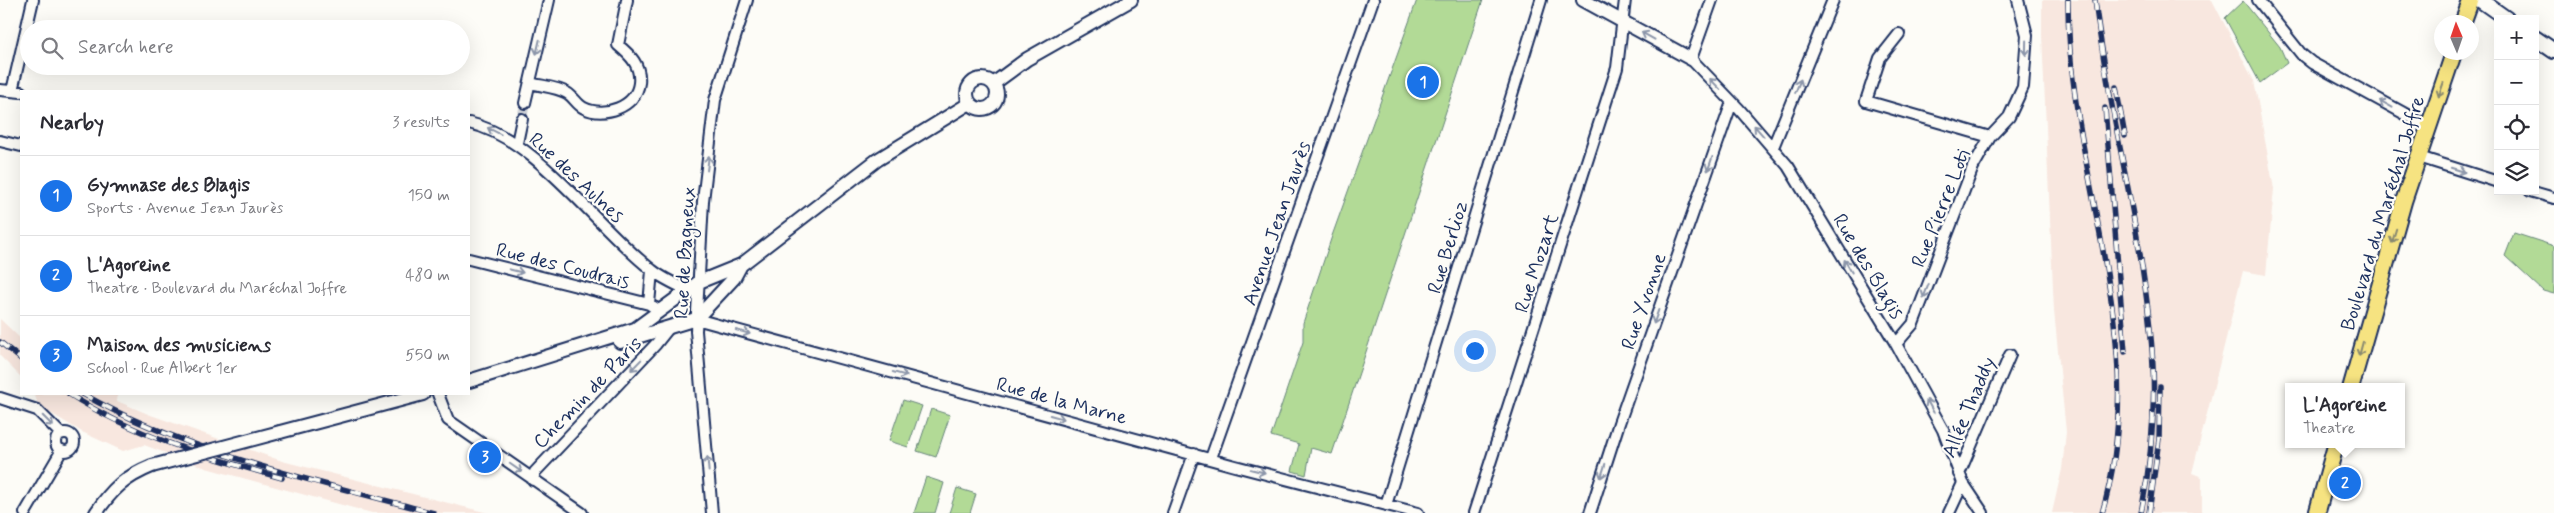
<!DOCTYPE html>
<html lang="en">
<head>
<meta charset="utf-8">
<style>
	:root { --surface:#fff; --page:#f2f2f3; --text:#2b2b33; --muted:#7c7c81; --line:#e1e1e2; --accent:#1a73e8 }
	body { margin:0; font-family:Mynerve,sans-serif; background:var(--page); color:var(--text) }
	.controls { position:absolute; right:15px; top:15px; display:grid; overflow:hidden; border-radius:0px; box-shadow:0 5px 20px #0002 }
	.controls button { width:45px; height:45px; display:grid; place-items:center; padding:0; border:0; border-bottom:1px solid var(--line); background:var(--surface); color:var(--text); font:25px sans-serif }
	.compass { position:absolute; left:2434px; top:15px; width:45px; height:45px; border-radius:50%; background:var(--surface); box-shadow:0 5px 20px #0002; rotate:358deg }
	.you { position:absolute; left:1474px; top:350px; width:18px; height:18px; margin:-12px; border:4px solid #fff; border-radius:50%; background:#1a73e8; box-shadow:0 0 0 8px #1a73e833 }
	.badge { display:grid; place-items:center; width:32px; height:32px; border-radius:50%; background:var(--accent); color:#fff; font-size:16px; font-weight:700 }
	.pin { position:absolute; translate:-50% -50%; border:2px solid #fff; box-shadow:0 1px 5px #0006 }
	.popup { position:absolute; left:2285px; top:383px; width:120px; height:65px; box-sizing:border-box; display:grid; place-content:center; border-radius:0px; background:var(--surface); filter:drop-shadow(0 1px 4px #0005); font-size:16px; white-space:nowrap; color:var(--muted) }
	.popup b { font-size:19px; color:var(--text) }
	.popup::after { content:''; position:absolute; left:50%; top:100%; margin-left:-10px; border:10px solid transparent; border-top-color:var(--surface) }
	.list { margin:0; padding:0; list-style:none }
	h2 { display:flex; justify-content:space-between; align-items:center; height:65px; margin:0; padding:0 20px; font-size:21px }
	h2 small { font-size:16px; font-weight:400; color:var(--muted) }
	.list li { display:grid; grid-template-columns:32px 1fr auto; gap:15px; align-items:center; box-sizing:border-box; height:80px; padding:0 20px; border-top:1px solid var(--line) }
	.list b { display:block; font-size:19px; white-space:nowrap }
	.list p { margin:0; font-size:16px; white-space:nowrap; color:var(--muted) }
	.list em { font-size:16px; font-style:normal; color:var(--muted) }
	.icon { flex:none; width:28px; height:28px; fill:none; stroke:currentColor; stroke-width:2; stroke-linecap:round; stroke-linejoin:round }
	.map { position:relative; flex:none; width:2554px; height:513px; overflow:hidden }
	.search { position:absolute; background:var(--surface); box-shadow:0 5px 20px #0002; left:20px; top:20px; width:450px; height:55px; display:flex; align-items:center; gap:12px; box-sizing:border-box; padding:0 18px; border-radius:28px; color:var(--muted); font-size:19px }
	.panel { position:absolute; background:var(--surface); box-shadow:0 5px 20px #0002; left:20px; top:90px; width:450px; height:305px; border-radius:0px }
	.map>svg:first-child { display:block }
</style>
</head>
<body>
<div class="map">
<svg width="2554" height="513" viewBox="0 0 2554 513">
	<rect width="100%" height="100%" fill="#fdfcf7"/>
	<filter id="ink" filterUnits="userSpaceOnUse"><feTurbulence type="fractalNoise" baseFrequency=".02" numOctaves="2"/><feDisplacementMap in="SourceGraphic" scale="10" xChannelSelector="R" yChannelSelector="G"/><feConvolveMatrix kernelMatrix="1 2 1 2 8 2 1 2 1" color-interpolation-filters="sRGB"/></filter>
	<g filter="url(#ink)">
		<path fill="#f8e7df" d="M2042,0H2212L2254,81L2274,189L2266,275L2243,271L2192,473L2202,477V513H2052L2062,469L2066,432L2054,311L2042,35Z
			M0,319L21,339V377L0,356Z
			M34,394H118L117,401L148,414L282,461L488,513H372L206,468L144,445L123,451L82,432L39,406Z"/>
		<path fill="#b2da96" stroke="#66847a" d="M1417,0H1483L1332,454L1311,448L1306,475L1292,471L1299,444L1271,436L1303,342V323L1332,236Z
			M2243,1L2280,47L2287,63L2260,83L2225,18Z
			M2514,233L2554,246V294L2543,291L2505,256Z
			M903,400L922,406L908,447L889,441Z
			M931,409L950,415L936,457L917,451Z
			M926,477L944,483L935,513H914Z
			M957,488L976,494L970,513H949Z"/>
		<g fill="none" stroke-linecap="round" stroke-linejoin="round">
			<path stroke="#d0d3d8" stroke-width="10" stroke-dasharray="10 5" stroke-linecap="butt" d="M522,119L525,103"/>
			<defs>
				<path id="minor" d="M1712,0L1691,59L1739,109L1788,166L1896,344L1943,430L1963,483L1983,513
					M2258,0L2302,55L2312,63L2429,127
					M1899,34L1880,58L1866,101L1990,137
					M530,83C541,86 557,87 567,93C574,97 577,105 584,108C604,118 636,107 639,83C641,65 630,55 618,45L627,0
					M0,90L21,92
					M12,91L33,0
					M525,103L549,0
					M469,123C537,138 597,228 652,270C663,279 679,286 692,292
					M0,141L21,146
					M517,143L522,119
					M1773,147L1833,0
					M2419,157L2498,182
					M2530,191L2554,198
					M469,259L649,304L660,311
					M649,304L652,271
					M696,319L1235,466L1418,513
					M1896,344L1913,324L1973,167L1990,137L2009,117L2023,87L2027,35L2018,0
					M438,394L448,420L582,513
					M0,398L37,410L61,434
					M56 442a9 9 0 1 1 18 0a9 9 0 1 1-18 0Z
					M1211,458L1373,0
					M1959,474L2010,355
					M533,480L535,472L656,344L668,329
					M1386,505L1541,0
					M25,513L62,450
					M712,513L696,331L703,201L715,100L747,0
					M1173,513L1194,454
					M1474,513L1617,68L1625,0
					M1590,513L1619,423L1732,102
					M1949,513L1963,483"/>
				<path id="tertiary" d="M1583,0L1691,59
					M967 94a15 15 0 1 1 30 0a15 15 0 1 1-30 0Z
					M993,84L1027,59L1131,0
					M620,342L696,319L734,278L741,265
					M469,381L635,329L699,282L741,265L877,160L970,103
					M280,432L423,394
					M96,513C112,489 125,477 152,466"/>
				<path id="secondary" d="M2480,0L2507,19
					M2535,38L2554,51"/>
				<path id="primary" d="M2463,22L2471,0
					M2351,387L2404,200L2454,52
					M2317,513L2336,444"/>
			</defs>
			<use href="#minor" stroke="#1b2f5e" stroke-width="14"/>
			<use href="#tertiary" stroke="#1b2f5e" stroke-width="16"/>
			<use href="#secondary" stroke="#1b2f5e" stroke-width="18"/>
			<use href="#primary" stroke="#1b2f5e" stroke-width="19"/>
			<use href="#minor" stroke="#fdfcf7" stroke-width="10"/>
			<use href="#tertiary" stroke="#fdfcf7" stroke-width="12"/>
			<use href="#secondary" stroke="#fdfcf7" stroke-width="14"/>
			<use href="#primary" stroke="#f6e381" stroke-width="15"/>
			<defs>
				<path id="rail" d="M2068,0C2067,173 2154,341 2102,513
					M2095,0C2108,110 2139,218 2150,328C2157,389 2153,453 2141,513
					M2116,87L2125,136
					M2105,108L2125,352
					M0,342L21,359
					M69,394C134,436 207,457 282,478
					M83,394C186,453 319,482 434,513
					M2149,513L2159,439L2160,386"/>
			</defs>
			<use href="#rail" stroke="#1b2f5e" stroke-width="5.5"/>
			<use href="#rail" stroke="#fdfcf7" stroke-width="4" stroke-dasharray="11" stroke-linecap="butt"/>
			<defs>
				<path id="tertiary-bridge" d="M152,466L280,432"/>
			</defs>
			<use href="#tertiary-bridge" stroke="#1b2f5e" stroke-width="16" stroke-linecap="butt"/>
			<use href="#tertiary-bridge" stroke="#fdfcf7" stroke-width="12"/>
		</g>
		<defs><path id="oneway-shaft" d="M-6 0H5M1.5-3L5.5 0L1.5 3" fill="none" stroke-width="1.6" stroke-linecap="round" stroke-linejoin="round" transform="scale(1.25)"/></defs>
		<g stroke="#8c96aa">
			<use href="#oneway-shaft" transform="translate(1648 36) rotate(-151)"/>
			<use href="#oneway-shaft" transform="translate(538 47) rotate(103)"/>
			<use href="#oneway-shaft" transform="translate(2026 48) rotate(91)"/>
			<use href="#oneway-shaft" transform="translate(1715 84) rotate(-134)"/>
			<use href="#oneway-shaft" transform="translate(1798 86) rotate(-68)"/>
			<use href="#oneway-shaft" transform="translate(2386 104) rotate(-151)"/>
			<use href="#oneway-shaft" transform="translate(494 131) rotate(-153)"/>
			<use href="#oneway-shaft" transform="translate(1759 131) rotate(-131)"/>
			<use href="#oneway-shaft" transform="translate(708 163) rotate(-83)"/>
			<use href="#oneway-shaft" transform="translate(1710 164) rotate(109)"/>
			<use href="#oneway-shaft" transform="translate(2458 170) rotate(17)"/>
			<use href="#oneway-shaft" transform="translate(1848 266) rotate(-120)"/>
			<use href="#oneway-shaft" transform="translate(516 271) rotate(14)"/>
			<use href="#oneway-shaft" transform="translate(1926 291) rotate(111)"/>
			<use href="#oneway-shaft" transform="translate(1656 317) rotate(109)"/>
			<use href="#oneway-shaft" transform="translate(743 332) rotate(15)"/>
			<use href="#oneway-shaft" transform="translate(636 365) rotate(134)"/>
			<use href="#oneway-shaft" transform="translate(900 374) rotate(15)"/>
			<use href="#oneway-shaft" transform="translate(1930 406) rotate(-119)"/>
			<use href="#oneway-shaft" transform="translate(1057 417) rotate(15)"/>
			<use href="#oneway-shaft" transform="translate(48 421) rotate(45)"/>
			<use href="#oneway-shaft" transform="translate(708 464) rotate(-95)"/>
			<use href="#oneway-shaft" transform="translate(516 468) rotate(35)"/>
			<use href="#oneway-shaft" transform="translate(1258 471) rotate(14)"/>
			<use href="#oneway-shaft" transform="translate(1603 471) rotate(108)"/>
		</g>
		<g stroke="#888970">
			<use href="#oneway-shaft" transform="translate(2441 90) rotate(109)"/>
			<use href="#oneway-shaft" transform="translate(2394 236) rotate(107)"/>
			<use href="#oneway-shaft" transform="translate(2361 349) rotate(105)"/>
		</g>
	</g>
	<g text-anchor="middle" stroke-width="4.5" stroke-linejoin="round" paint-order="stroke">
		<g font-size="20" fill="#1b2f5e" stroke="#fdfcf7">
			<text transform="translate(577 177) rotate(43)" y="7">Rue des Aulnes</text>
			<text transform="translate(1940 208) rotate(-68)" y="7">Rue Pierre Loti</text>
			<text transform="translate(2382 213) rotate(-73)" y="7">Boulevard du Maréchal Joffre</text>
			<text transform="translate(1276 223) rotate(-71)" y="7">Avenue Jean Jaurès</text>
			<text transform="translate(1447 247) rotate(-73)" y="7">Rue Berlioz</text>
			<text transform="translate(684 253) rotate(-87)" y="7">Rue de Bagneux</text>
			<text transform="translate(1536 263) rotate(-72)" y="7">Rue Mozart</text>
			<text transform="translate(563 265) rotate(14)" y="7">Rue des Coudrais</text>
			<text transform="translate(1869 266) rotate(59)" y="7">Rue des Blagis</text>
			<text transform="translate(1643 301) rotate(-71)" y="7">Rue Yvonne</text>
			<text transform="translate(587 392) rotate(-46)" y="7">Chemin de Paris</text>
			<text transform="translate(1062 400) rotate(15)" y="7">Rue de la Marne</text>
			<text transform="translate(1968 407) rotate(-67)" y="7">Allée Thaddy</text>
		</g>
	</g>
</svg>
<div class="controls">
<button>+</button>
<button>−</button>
<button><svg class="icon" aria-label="locate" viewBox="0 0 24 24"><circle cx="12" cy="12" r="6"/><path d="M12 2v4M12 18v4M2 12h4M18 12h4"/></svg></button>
<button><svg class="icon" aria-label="layers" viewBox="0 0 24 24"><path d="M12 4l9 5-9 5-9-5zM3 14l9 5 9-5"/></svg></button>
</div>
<svg class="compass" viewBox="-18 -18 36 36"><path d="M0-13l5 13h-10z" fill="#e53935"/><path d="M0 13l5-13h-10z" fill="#7c7c81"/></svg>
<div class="you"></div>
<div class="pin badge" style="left:1423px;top:82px">1</div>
<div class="pin badge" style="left:2345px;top:483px">2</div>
<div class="popup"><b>L'Agoreine</b>Theatre</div>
<div class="pin badge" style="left:485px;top:457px">3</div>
<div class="search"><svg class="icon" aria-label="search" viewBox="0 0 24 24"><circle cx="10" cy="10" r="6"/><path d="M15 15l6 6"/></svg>Search here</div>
<section class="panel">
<h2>Nearby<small>3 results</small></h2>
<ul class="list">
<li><span class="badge">1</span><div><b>Gymnase des Blagis</b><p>Sports · Avenue Jean Jaurès</p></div><em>150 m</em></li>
<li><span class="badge">2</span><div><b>L'Agoreine</b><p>Theatre · Boulevard du Maréchal Joffre</p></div><em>480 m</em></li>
<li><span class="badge">3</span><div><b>Maison des musiciens</b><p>School · Rue Albert 1er</p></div><em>550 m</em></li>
</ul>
</section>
</div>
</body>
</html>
